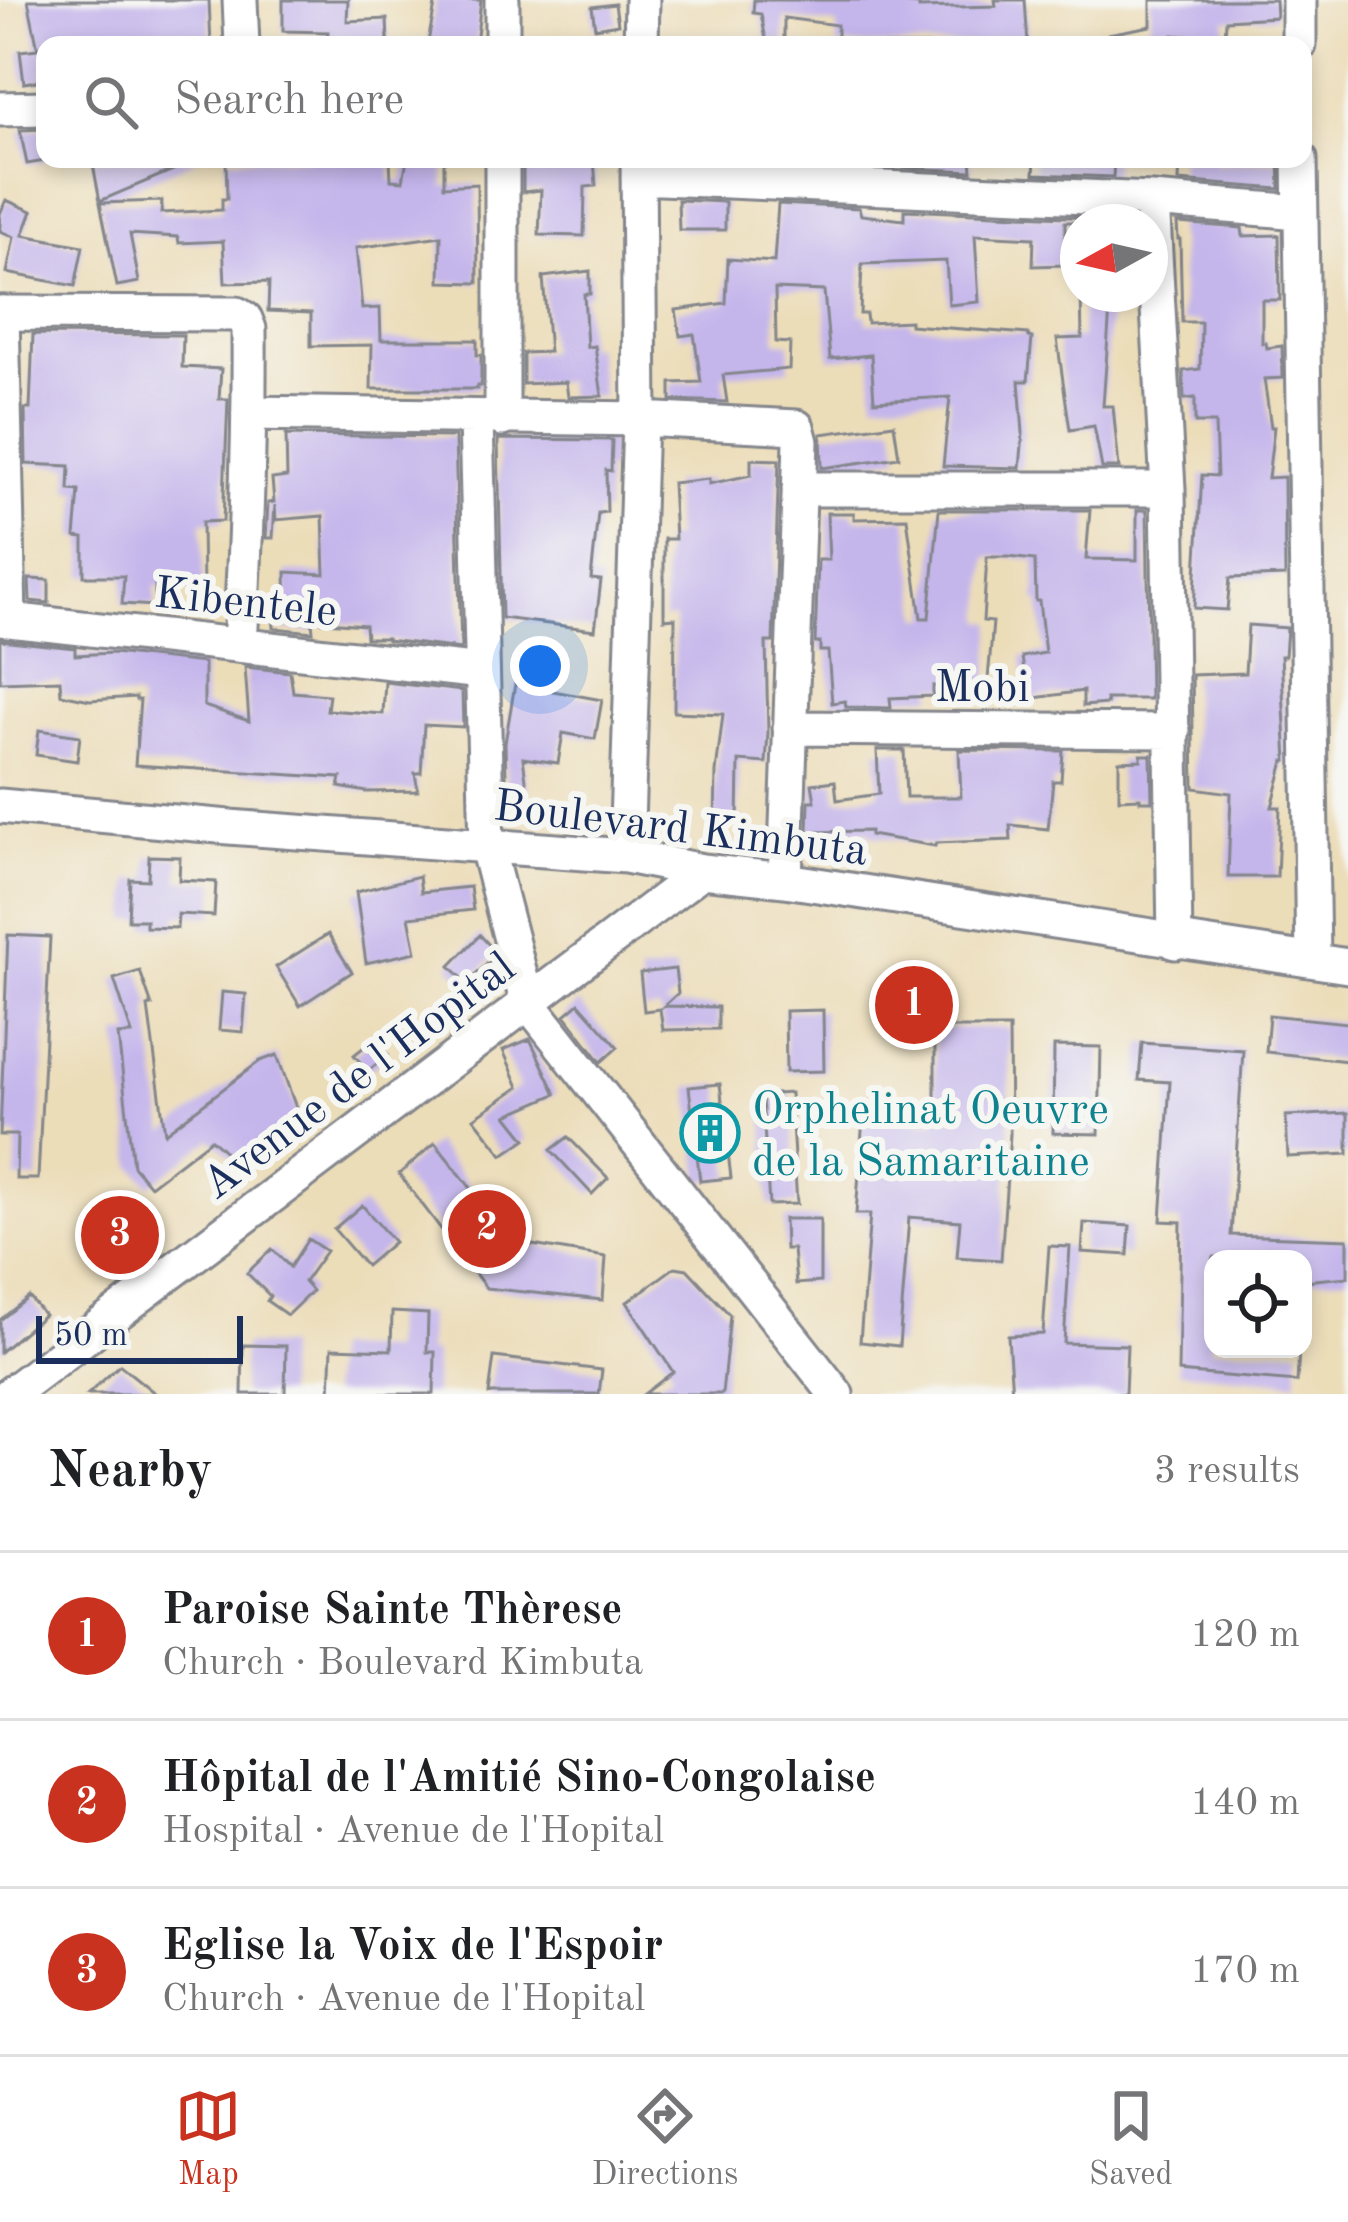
<!DOCTYPE html>
<html lang="en">
<head>
<meta charset="utf-8">
<style>
	:root { --surface:#fff; --page:#f2f2f2; --text:#202124; --muted:#757577; --line:#e0e0e0; --accent:#c8321e }
	body { margin:0; font-family:"Old Standard TT",serif; background:var(--page); color:var(--text) }
	.controls { position:absolute; right:36px; bottom:36px; display:grid; overflow:hidden; border-radius:24px; box-shadow:0 6px 18px #0003 }
	.controls button { width:108px; height:108px; display:grid; place-items:center; padding:0; border:0; border-bottom:3px solid var(--line); background:var(--surface); color:var(--text); font:60px sans-serif }
	.compass { position:absolute; left:1060px; top:204px; width:108px; height:108px; border-radius:50%; background:var(--surface); box-shadow:0 6px 18px #0003; rotate:262deg }
	.scale { position:absolute; left:36px; bottom:30px; width:207px; box-sizing:border-box; padding-left:12px; border:6px solid #1b2f5e; border-top:0; font-size:33px; line-height:42px; white-space:nowrap; color:#1b2f5e; -webkit-text-stroke:9px #f6f6f2; paint-order:stroke }
	.you { position:absolute; left:540px; top:666px; width:42px; height:42px; margin:-30px; border:9px solid #fff; border-radius:50%; background:#1a73e8; box-shadow:0 0 0 18px #1a73e833 }
	.badge { display:grid; place-items:center; width:78px; height:78px; border-radius:50%; background:var(--accent); color:#fff; font-size:39px; font-weight:700 }
	.pin { position:absolute; translate:-50% -50%; border:6px solid #fff; box-shadow:0 3px 12px #0006 }
	.list { margin:0; padding:0; list-style:none }
	h2 { display:flex; justify-content:space-between; align-items:center; height:156px; margin:0; padding:0 48px; font-size:51px }
	h2 small { font-size:39px; font-weight:400; color:var(--muted) }
	.list li { display:grid; grid-template-columns:78px 1fr auto; gap:36px; align-items:center; box-sizing:border-box; height:168px; padding:0 48px; border-top:3px solid var(--line) }
	.list b { display:block; font-size:45px; white-space:nowrap }
	.list p { margin:0; font-size:39px; white-space:nowrap; color:var(--muted) }
	.list em { font-size:39px; font-style:normal; color:var(--muted) }
	.icon { flex:none; width:66px; height:66px; fill:none; stroke:currentColor; stroke-width:2; stroke-linecap:round; stroke-linejoin:round }
	.map { position:relative; flex:none; width:1348px; height:1394px; overflow:hidden }
	.search { position:absolute; background:var(--surface); box-shadow:0 6px 18px #0003; left:36px; right:36px; top:36px; height:132px; display:flex; align-items:center; gap:30px; box-sizing:border-box; padding:0 42px; border-radius:24px; color:var(--muted); font-size:45px }
	.sheet { height:660px; background:var(--surface) }
	nav { display:flex; justify-content:space-around; align-items:center; box-sizing:border-box; height:168px; border-top:3px solid var(--line); background:var(--surface); font-size:33px; color:var(--muted) }
	nav a { display:grid; justify-items:center; gap:6px }
	nav .on { color:var(--accent) }
	.map>svg:first-child { display:block }
</style>
</head>
<body>
<div class="map">
<svg width="1348" height="1394" viewBox="0 0 1348 1394">
	<rect width="100%" height="100%" fill="#f6f6f2"/>
	<filter id="ink" filterUnits="userSpaceOnUse"><feTurbulence type="fractalNoise" baseFrequency=".00833" numOctaves="2"/><feDisplacementMap in="SourceGraphic" scale="24" xChannelSelector="R" yChannelSelector="G"/><feConvolveMatrix kernelMatrix="1 2 1 2 8 2 1 2 1" color-interpolation-filters="sRGB"/></filter>
	<filter id="wash" filterUnits="userSpaceOnUse"><feTurbulence type="fractalNoise" baseFrequency=".004" numOctaves="4" result="noise"/><feDisplacementMap in="SourceGraphic" scale="48" xChannelSelector="R" yChannelSelector="G"/><feGaussianBlur stdDeviation="2.7" result="paint"/><feColorMatrix in="noise" values="0 0 0 0 0 0 0 0 0 0 0 0 0 0 0 0 0 1.4 0 .05"/><feComposite in="paint" operator="in"/></filter>
	<g filter="url(#wash)">
		<rect width="100%" height="100%" fill="#ecddb9"/>
		<g id="blocks">
			<path fill="#c4b5eb" d="M28,0H209L211,45H45V80L24,83L20,51L38,49Z
				M283,0H348L347,21L387,19L388,43L327,45L328,32L283,31Z
				M436,0H481L476,45L428,42Z
				M754,0H870L919,5V8L996,6L995,0H1025L1028,45H837V25L784,18V45H767L761,14L753,13Z
				M1151,0H1275L1276,17L1226,20L1225,39L1173,35L1172,45H1109L1108,34L1151,26Z
				M615,4L618,24L595,28L592,7Z
				M45,129V161L27,164L20,130Z
				M92,159H199L100,201Z
				M226,159H390L391,180L403,181L407,159H444V186L477,184L478,283L440,282L441,236L356,248L362,309L380,308L381,340H477V355H481V386H477V389H371L372,345L311,346V313L268,311L269,282L225,283L223,241L179,243L178,237L130,234L139,282L117,286L100,203L162,201L161,213L222,210V199H227Z
				M523,159H594L596,186L585,187L584,236L539,235L541,190L523,192Z
				M905,159H971L972,171L904,168Z
				M1035,159H1114L1113,177L1034,174Z
				M1180,159H1214V164L1279,161L1280,189L1179,181Z
				M6,200L32,211L23,235L83,246L75,286L7,273L14,237L0,231V214Z
				M678,200L725,202V230H679Z
				M778,204L859,208L861,215L904,220V210L1113,219V222H1065V265L1033,266L1034,238L975,235L979,302L949,305L946,261L862,264L860,314H866L867,323L910,321V325L1028,334L1029,337L1032,338L1028,381H1019L1023,433L1020,468L943,466L950,397L874,401L871,355L830,359L824,291L775,289L776,342L790,343L789,369L723,375L727,402L671,400V383L701,382L694,334L680,336L676,310L726,303L728,259L774,262Z
				M1177,223L1242,228L1243,236L1279,235L1280,300H1262V343H1266L1267,348L1282,346L1283,378L1264,379L1271,427H1274L1268,478L1284,477L1285,576L1230,578L1227,610L1194,608L1202,475L1217,476L1215,423H1195V398L1184,399L1183,371L1200,369L1201,322H1182L1180,239H1178Z
				M590,271V294H584L587,347L595,346L602,396L568,397L566,382L523,384V353L549,352L543,277Z
				M1081,294H1111L1103,406H1113L1119,468H1102L1094,426L1070,430L1057,339L1082,338Z
				M33,334L183,335L182,367L221,369L219,399H228L223,521L202,522L203,590L155,586V606L122,604L124,576H84V538L75,537L79,491L69,490L70,466L26,464L25,409H30Z
				M894,424L899,457L822,468L821,434Z
				M286,435L455,437L461,649L387,640V638H366L365,625L312,621L313,632L274,628L273,612H287L286,572L325,574L323,516L276,520L275,505L273,538H266L268,503L274,502L272,479L287,477Z
				M498,439L612,440L611,471L606,470L607,512L598,513L591,579L601,580L595,630L502,618Z
				M751,459L779,460L773,642H766L768,733L766,763L739,761L738,824L715,823L716,772L723,714L674,712L675,618L664,619V539H675L672,483L709,479V484L751,475Z
				M939,510H1090L1086,559L1137,560V510H1147L1150,699H1106L1107,704L1083,706V691L1028,699L1022,657L1045,653L1039,601H1036L1035,560L1008,557H987L983,621L993,622L987,691L933,686V696L890,698L891,708L846,707L845,701L832,703L828,651H820V643H815L818,560H829L827,513H854V519L907,518L921,618H929Z
				M29,579L49,580V603L30,601Z
				M1248,625L1287,628L1285,656H1281L1287,761H1284L1272,807H1280L1277,877H1228L1231,793L1194,788L1192,675L1245,673Z
				M0,640L75,648V655L113,653L204,663V706L249,721L245,667L290,672L293,692L329,695L327,710L383,714L385,682L462,691L463,727L424,725L421,773H415L418,791L367,792L339,787L341,778L135,765L140,700H136V697L90,700L61,694L60,680L0,682Z
				M515,684L602,700L595,739L563,733L558,763L523,758L529,802L507,806L505,743Z
				M39,730L80,736L77,761L36,755Z
				M877,750H904L906,797H961L959,750L1063,751L1061,781H1053L1048,829L1010,825L1011,840L936,843L935,846L870,835V831L808,832L809,801H815L812,784L835,781L837,800L879,794Z
				M1141,755H1151L1152,801H1140V798L1119,799V761L1141,760Z
				M149,856L180,857L179,880L216,882L214,916L178,914L177,928L146,927V920H128L130,879L148,880Z
				M419,876L421,892L470,887L473,910L409,917L416,952L366,963L356,892Z
				M328,934L352,972L300,1006L276,967Z
				M8,935L50,937L38,1179H16L17,1135H0Z
				M480,935L491,947L494,957L467,983L450,966Z
				M675,969L678,993L664,1006L718,1007V1029L663,1030L660,1009L644,1011L640,973Z
				M140,971L152,1006L148,1007L165,1133L260,1061L277,1055L299,1116L278,1144L268,1152L263,1145L243,1168L211,1139L150,1186L133,1166L118,1035L132,1034L114,979Z
				M222,992L246,994L243,1032L219,1030Z
				M579,1003L618,1047L601,1062L565,1015Z
				M823,1010L824,1071L786,1072L785,1011Z
				M1269,1015L1348,1023V1061L1266,1052Z
				M935,1028H1009L1010,1134L1001,1260L957,1257L960,1221L909,1217L899,1346L860,1342L870,1214H856L863,1117L935,1122Z
				M374,1039L388,1055L368,1071L354,1055Z
				M530,1039L556,1094L507,1115L526,1139L503,1155L474,1118L519,1087L503,1050Z
				M1142,1043L1243,1050L1231,1235L1348,1239V1277L1303,1281V1259L1214,1257L1213,1259L1211,1349H1299L1297,1382L1178,1372L1181,1222L1161,1221L1170,1082L1139,1080Z
				M1054,1046L1101,1047L1099,1134L1053,1133Z
				M720,1084L731,1178L700,1181L689,1087Z
				M790,1093L797,1204L769,1205L762,1095Z
				M1348,1113V1154L1288,1157L1286,1116Z
				M568,1137L608,1178L592,1194L551,1150Z
				M435,1143L514,1242L606,1257L603,1300L486,1288L399,1174Z
				M362,1205L394,1242L366,1266L334,1229Z
				M784,1219H820V1282L796,1284L793,1249H785Z
				M1084,1223L1130,1226L1128,1255L1082,1252Z
				M308,1239L326,1251L304,1282L312,1291L287,1315L267,1301L270,1296L247,1273L272,1249L290,1267Z
				M1049,1246L1070,1247L1064,1343L1127,1345L1125,1394H1012L1008,1336L1043,1334Z
				M675,1267L687,1269L730,1315L722,1394H644L673,1372L627,1302Z
				M29,1297L44,1315L0,1352V1320Z
				M392,1312L428,1314L427,1352H435L434,1394H330L332,1348L391,1350Z
				M243,1345L286,1346L285,1394H242Z
				M494,1357L602,1370L599,1394H489Z
				M120,1365L156,1394H88Z"/>
		</g>
	</g>
	<g filter="url(#ink)">
		<use href="#blocks" fill-opacity="0" stroke="#84868c" stroke-width="3"/>
		<g fill="none" stroke-linecap="round" stroke-linejoin="round">
			<defs>
				<path id="minor" d="M240,0L242,45
					M1299,0V45
					M502,45V0
					M641,45L642,0
					M0,109L45,108
					M1300,159L1313,960
					M638,177L1152,200L1300,212
					M1152,200L1168,489L1175,942
					M0,313L237,314L245,319L249,329C250,435 246,539 240,645
					M2,313L9,619
					M250,413L640,419L797,427L801,442L785,880
					M476,419L487,847L527,1001L836,1394
					M502,419V159
					M799,489H1168
					M0,619L482,672
					M790,728L1173,731
					M0,806L229,827L626,856L702,871L785,880L1348,966
					M626,856L640,419L638,159
					M10,1394L702,871"/>
			</defs>
			<use href="#minor" stroke="#84868c" stroke-width="39"/>
			<use href="#minor" stroke="#fff" stroke-width="33"/>
		</g>
	</g>
	<defs>
		<symbol id="building-ring" viewBox="-11 -11 22 22"><circle r="9.5" fill="#f6f6f2" stroke="#0f9aa8" stroke-width="1.5"/><path d="M-4-6H4V6H1V3H-1V6H-4ZM-2.5-4.3h1.7v1.8h-1.7ZM.8-4.3h1.7v1.8H.8ZM-2.5-1h1.7V.8h-1.7ZM.8-1h1.7V.8H.8Z" fill="#0f9aa8"/></symbol>
	</defs>
	<g fill-rule="evenodd">
		<use href="#building-ring" x="677" y="1100" width="66" height="66"/>
	</g>
	<g text-anchor="middle" stroke-width="12" stroke-linejoin="round" paint-order="stroke">
		<g font-size="45" fill="#1b2f5e" stroke="#f6f6f2">
			<text transform="translate(246 600) rotate(6)" y="16">Kibentele</text>
			<text x="982" y="701">Mobi</text>
			<text transform="translate(681 826) rotate(7)" y="16">Boulevard Kimbuta</text>
			<text transform="translate(357 1074) rotate(-37)" y="16">Avenue de l'Hopital</text>
		</g>
		<g font-size="45" fill="#0d838f" stroke="#f6f6f2" text-anchor="start">
			<text x="752" y="1123">Orphelinat Oeuvre<tspan x="752" dy="52">de la Samaritaine</tspan></text>
		</g>
	</g>
</svg>
<div class="controls">
<button><svg class="icon" aria-label="locate" viewBox="0 0 24 24"><circle cx="12" cy="12" r="6"/><path d="M12 2v4M12 18v4M2 12h4M18 12h4"/></svg></button>
</div>
<svg class="compass" viewBox="-18 -18 36 36"><path d="M0-13l5 13h-10z" fill="#e53935"/><path d="M0 13l5-13h-10z" fill="#757577"/></svg>
<div class="scale">50 m</div>
<div class="you"></div>
<div class="pin badge" style="left:914px;top:1005px">1</div>
<div class="pin badge" style="left:487px;top:1229px">2</div>
<div class="pin badge" style="left:120px;top:1235px">3</div>
<div class="search"><svg class="icon" aria-label="search" viewBox="0 0 24 24"><circle cx="10" cy="10" r="6"/><path d="M15 15l6 6"/></svg>Search here</div>
</div>
<section class="sheet">
<h2>Nearby<small>3 results</small></h2>
<ul class="list">
<li><span class="badge">1</span><div><b>Paroise Sainte Thèrese</b><p>Church · Boulevard Kimbuta</p></div><em>120 m</em></li>
<li><span class="badge">2</span><div><b>Hôpital de l'Amitié Sino-Congolaise</b><p>Hospital · Avenue de l'Hopital</p></div><em>140 m</em></li>
<li><span class="badge">3</span><div><b>Eglise la Voix de l'Espoir</b><p>Church · Avenue de l'Hopital</p></div><em>170 m</em></li>
</ul>
</section>
<nav>
<a class="on"><svg class="icon" aria-label="map" viewBox="0 0 24 24"><path d="M3 6l6-2 6 2 6-2v14l-6 2-6-2-6 2zM9 4v14M15 6v14"/></svg>Map</a>
<a><svg class="icon" aria-label="directions" viewBox="0 0 24 24"><path d="M12 3l9 9-9 9-9-9zM9 14v-3h6M13 9l2 2-2 2"/></svg>Directions</a>
<a><svg class="icon" aria-label="saved" viewBox="0 0 24 24"><path d="M7 4h10v16l-5-4-5 4z"/></svg>Saved</a>
</nav>
</body>
</html>
